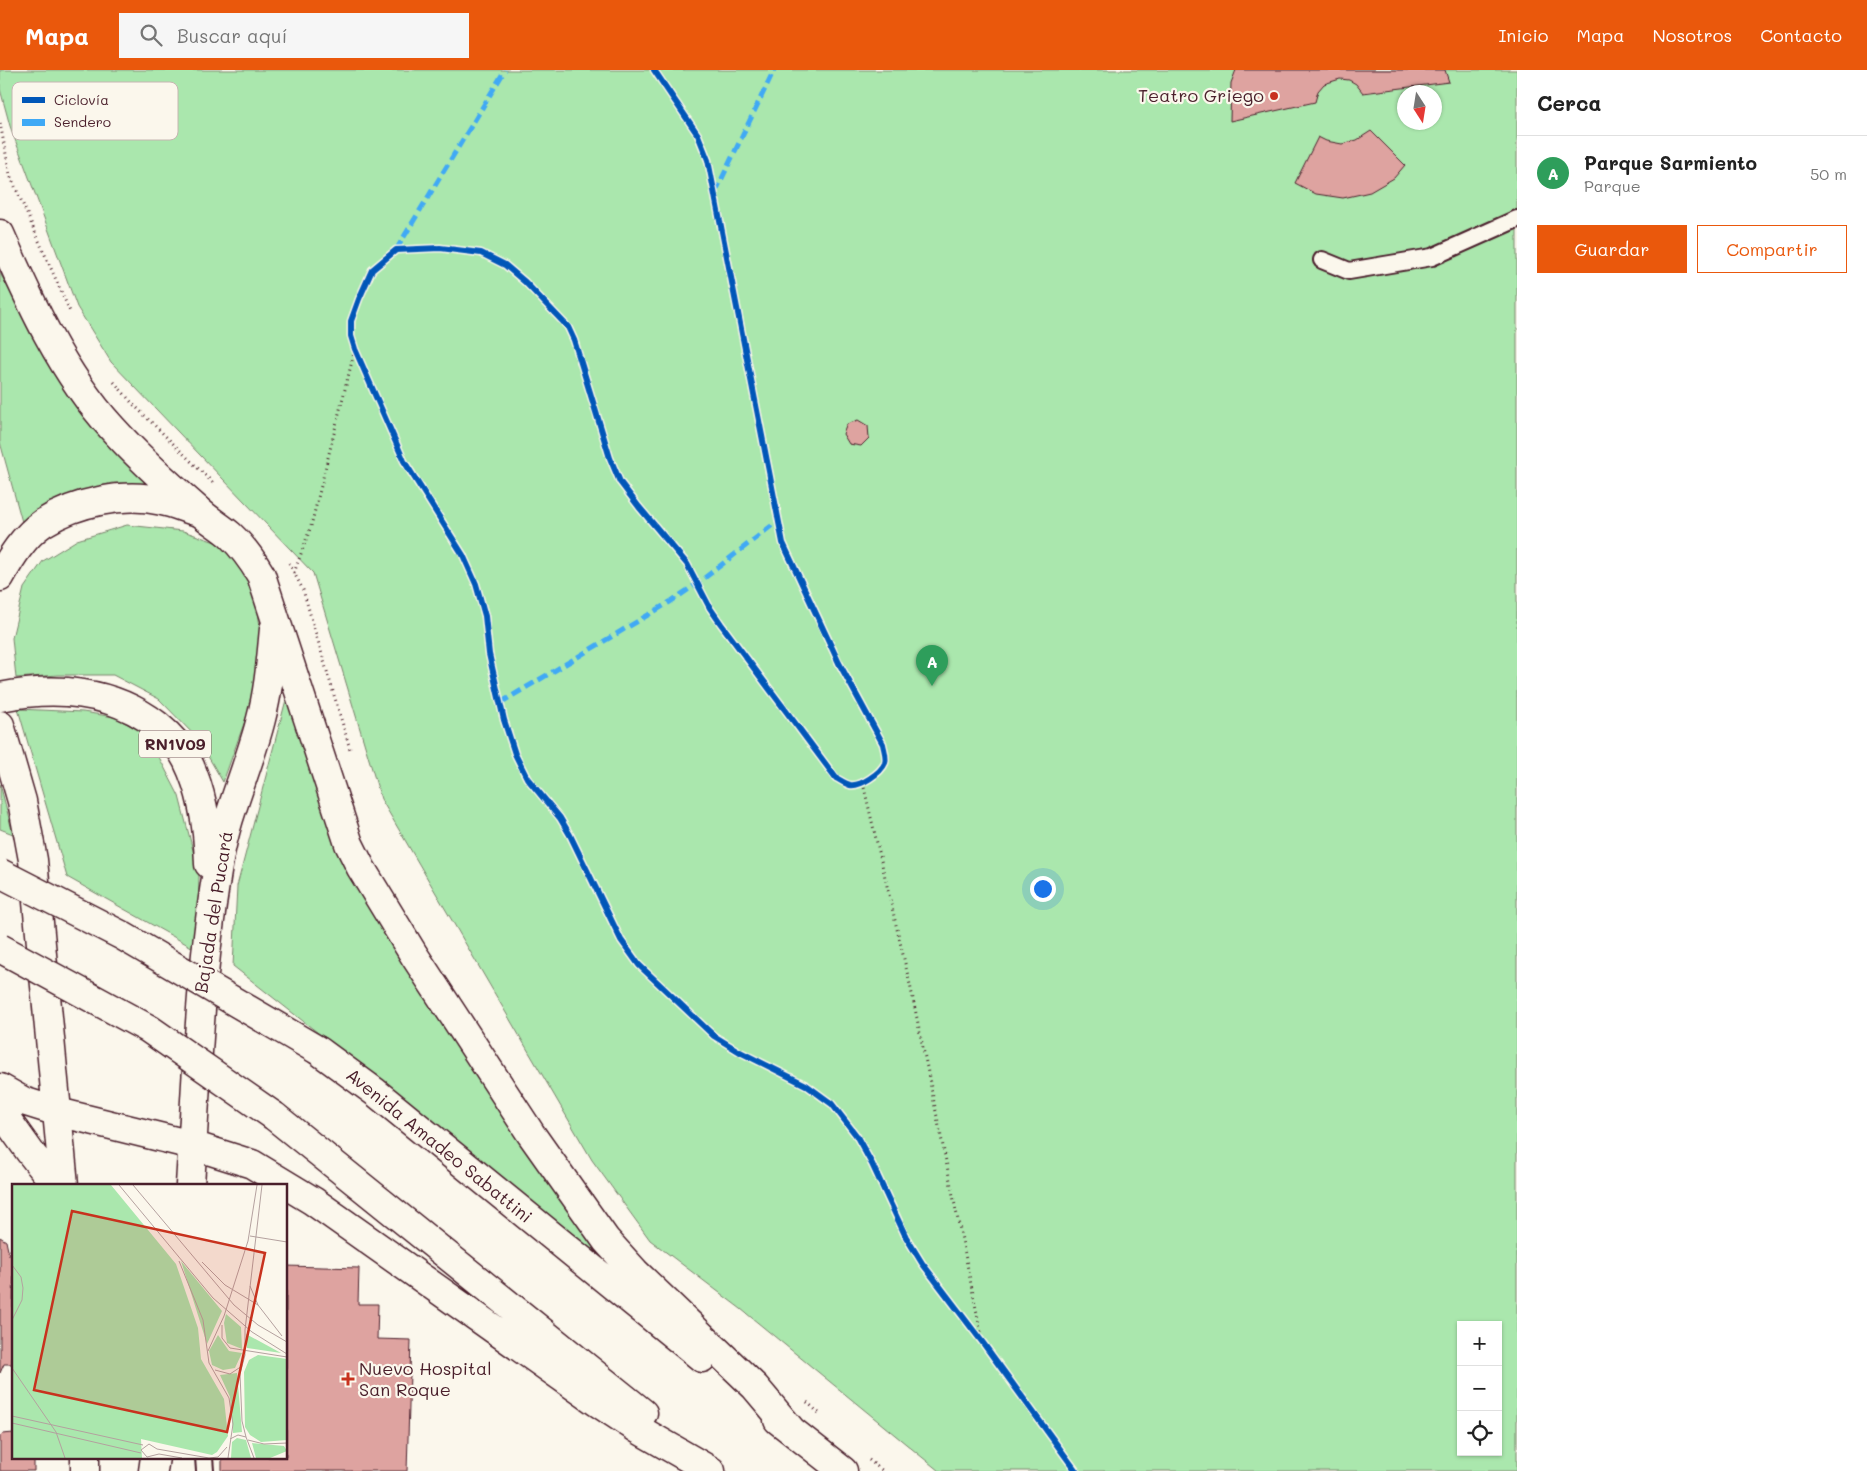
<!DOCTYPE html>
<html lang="es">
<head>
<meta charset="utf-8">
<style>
	:root { --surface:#fff; --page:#f6f6f6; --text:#222; --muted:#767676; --line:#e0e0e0; --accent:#ea580c }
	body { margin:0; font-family:Mali,sans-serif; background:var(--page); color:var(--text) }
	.controls { position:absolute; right:15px; bottom:15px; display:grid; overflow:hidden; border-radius:0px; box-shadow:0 1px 4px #0004 }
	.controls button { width:45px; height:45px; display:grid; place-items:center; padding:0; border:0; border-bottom:1px solid var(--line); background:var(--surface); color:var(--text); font:25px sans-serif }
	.compass { position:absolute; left:1397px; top:15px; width:45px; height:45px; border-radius:50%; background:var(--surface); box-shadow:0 1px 4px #0004; rotate:168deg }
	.you { position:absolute; left:1042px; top:818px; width:18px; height:18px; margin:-12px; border:4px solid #fff; border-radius:50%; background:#1a73e8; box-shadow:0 0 0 8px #1a73e833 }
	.badge { display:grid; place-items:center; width:32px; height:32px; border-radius:50%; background:var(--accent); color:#fff; font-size:16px; font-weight:700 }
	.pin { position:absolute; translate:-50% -41px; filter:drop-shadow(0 1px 2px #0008) }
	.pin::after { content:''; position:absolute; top:26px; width:18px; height:15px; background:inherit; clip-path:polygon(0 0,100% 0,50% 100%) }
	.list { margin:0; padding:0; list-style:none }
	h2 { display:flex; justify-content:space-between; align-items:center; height:65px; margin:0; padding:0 20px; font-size:21px }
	h2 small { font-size:16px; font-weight:400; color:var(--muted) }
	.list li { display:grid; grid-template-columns:32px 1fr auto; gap:15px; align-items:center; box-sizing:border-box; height:75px; padding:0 20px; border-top:1px solid var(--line) }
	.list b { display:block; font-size:19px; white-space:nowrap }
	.list p { margin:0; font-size:16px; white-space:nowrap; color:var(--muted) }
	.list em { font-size:16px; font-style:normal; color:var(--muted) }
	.actions { display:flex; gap:10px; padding:15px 20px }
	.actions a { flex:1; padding:11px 0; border:1px solid var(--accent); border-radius:0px; text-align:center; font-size:18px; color:var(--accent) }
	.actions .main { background:var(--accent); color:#fff }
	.icon { flex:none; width:28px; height:28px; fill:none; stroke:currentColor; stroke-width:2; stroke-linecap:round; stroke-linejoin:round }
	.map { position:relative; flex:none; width:1517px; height:1401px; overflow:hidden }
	header { display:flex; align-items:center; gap:30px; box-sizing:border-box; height:70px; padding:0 25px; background:var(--accent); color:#fff }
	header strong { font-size:24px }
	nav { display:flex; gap:28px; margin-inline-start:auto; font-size:18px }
	.search { width:350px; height:45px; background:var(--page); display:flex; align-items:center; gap:12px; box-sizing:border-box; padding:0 18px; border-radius:0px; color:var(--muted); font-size:19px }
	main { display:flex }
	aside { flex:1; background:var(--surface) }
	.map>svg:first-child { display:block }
</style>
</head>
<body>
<header>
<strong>Mapa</strong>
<div class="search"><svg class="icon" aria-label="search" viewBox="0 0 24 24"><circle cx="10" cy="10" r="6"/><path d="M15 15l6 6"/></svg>Buscar aquí</div>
<nav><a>Inicio</a><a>Mapa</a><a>Nosotros</a><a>Contacto</a></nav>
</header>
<main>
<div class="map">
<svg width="1517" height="1401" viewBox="0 0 1517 1401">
	<rect width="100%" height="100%" fill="#fbf7ec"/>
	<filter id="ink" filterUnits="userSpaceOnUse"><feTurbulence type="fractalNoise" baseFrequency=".02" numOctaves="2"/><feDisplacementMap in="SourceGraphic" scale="10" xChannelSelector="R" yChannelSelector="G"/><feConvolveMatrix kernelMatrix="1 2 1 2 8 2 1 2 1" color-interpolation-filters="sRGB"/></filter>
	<g filter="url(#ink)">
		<path fill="#aae7ad" stroke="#7a836c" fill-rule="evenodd" d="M0,0H1517V1401H939L741,1239L650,1170L592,1090L381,729L313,503L111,292L77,237L10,56L0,19ZM1404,22H1434V52H1404ZM1461,1255H1498V1382H1461Z
			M0,203L34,266L149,414L112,413L71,424L22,452L0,372Z
			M127,455L183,461L224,475L243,496L256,525L262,574L251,634L223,712L198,669L159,629L113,605H58L16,608L12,568L24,518L43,491L77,470Z
			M288,622L323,734L619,1205L524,1125L233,896L237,816Z
			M18,639L83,642L114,647L143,662L160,689L179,726L188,761L199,804L197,880L67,807Z
			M0,714L13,764L0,759Z"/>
		<path fill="#dea3a0" stroke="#4a1f2b" d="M1236,0H1445L1449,12L1363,23L1356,14L1349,10L1340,9L1324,14L1318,21L1315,32L1230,51L1231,13Z
			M1371,61L1405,95L1394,108L1370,122L1343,128L1316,124L1295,113L1318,67L1326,71L1342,74L1357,70Z
			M858,350L868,356L869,368L861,376L849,374L843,364L847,354Z
			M0,1167L6,1171L9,1185L14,1186L12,1294H4L0,1303Z
			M286,1196L359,1198L358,1234H378L377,1269L411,1270L407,1401H222V1387H286Z
			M14,1363V1387H34V1401H0V1366L2,1364Z"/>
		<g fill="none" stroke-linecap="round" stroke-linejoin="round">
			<defs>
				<path id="service" d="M1322,190L1349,201L1432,187L1517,149
					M204,1387L205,1401"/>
				<path id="primary" d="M0,164C30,232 62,303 112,358C139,388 170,416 200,442C210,451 221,457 230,465C243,477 252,490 261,505L349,774L361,798L414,885L531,1064L606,1170L635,1202L755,1317L792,1361
					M0,507C11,487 24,466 43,453C76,432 124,422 162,431C173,433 184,438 195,441
					M0,627C55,616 112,620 157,655C168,664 180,676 187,690C203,722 208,758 209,794
					M0,655L22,731L33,790L64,1115
					M319,981L375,1022L702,1288
					M0,1018L23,1031L58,1042L192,1075L252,1094L313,1131L597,1332L638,1359L711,1401
					M0,1040L30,1082L56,1115
					M274,1046L643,1343
					M190,1115C197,1006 200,898 219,790C227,742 249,697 261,649C269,619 271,589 274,559
					M778,1350L843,1401
					M85,1387V1401
					M153,1401L155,1387"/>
			</defs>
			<use href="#service" stroke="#4a1f2b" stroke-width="20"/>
			<use href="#primary" stroke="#4a1f2b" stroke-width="31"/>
			<path stroke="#4a1f2b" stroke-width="3" stroke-dasharray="1 4" stroke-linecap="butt" d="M0,53L10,105L71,244
				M114,312L133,334L213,413
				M289,493L303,520L350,679
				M294,503L311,456L355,279
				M863,713L911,919L983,1273
				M807,1332L821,1345
				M869,1390L883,1401"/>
			<use href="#service" stroke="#fbf7ec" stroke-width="16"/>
			<use href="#primary" stroke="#fbf7ec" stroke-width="28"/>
			<defs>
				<path id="primary-bridge" d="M0,803L121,865L319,981
					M0,878L149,959L274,1046"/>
			</defs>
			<use href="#primary-bridge" stroke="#4a1f2b" stroke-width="31" stroke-linecap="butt"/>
			<use href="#primary-bridge" stroke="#fbf7ec" stroke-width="28"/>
			<path stroke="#3fa9f5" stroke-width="5" stroke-dasharray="10 5" stroke-linecap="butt" d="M715,123L774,0
				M396,180L505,0
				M500,633L670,532L698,513L779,450"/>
			<defs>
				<path id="cycleway" d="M654,0L698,65L708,90L783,473L839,593L883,674C884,680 887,687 885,693C881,703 860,717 850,715C846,714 840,710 836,708L721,554L710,538L687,494L639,437L620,412L610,388L574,270L568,257L525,212L505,195L481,183L440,178L396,180L372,200L359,229L351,251V266L355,279L404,391L463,485L476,514L485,546L489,584L504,650L515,684L527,708L560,748L570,765L621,870L639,895L714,966L740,982L806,1015L832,1034L856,1065L872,1094L906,1167L922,1193L983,1273L1076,1401"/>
			</defs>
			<use href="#cycleway" stroke="#fbf7ec" stroke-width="9"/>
			<use href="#cycleway" stroke="#0057b8" stroke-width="6"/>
		</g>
	</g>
	<g fill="#c8321e" stroke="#fbf7ec" stroke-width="2">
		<circle cx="1274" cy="26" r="5"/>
		<path d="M345.5 1301.5h5v5h5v5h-5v5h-5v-5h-5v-5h5z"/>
	</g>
	<g text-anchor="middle" stroke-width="4.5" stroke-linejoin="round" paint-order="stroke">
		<rect fill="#fbf7ec" stroke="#7f6065" stroke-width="1" x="139" y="660.5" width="72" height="27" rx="4"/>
		<g font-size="16" font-weight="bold" fill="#4a1f2b">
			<text x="175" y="680">RN1V09</text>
		</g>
		<g font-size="18" fill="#4a1f2b" stroke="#fbf7ec" text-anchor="end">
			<text x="1264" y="32">Teatro Griego</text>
			<text x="359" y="1305" text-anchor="start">Nuevo Hospital<tspan x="359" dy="21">San Roque</tspan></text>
		</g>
		<g font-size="18" fill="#4a1f2b" stroke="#fbf7ec">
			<text transform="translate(214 842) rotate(-81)" y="6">Bajada del Pucará</text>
			<text transform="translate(439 1076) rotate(39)" y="6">Avenida Amadeo Sabattini</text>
		</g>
	</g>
	<g transform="translate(12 1114)">
		<rect width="275" height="275" fill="#fbf7ec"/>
		<path d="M0,1H99L164,80L186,144L189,175L212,215L216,252L205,268L200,271L129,255L130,274H0ZM169,77L210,127L195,160ZM214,130L229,143L230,165L215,159L212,139ZM234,150L269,169L235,164ZM206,151L217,167L230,169L223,184L211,186L200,181L197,167ZM246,171L275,175V256L249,258L238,251L233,243L232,188L237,176ZM225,189L230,248L221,249L218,213L208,191ZM225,254L234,256L239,274H219L220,258ZM240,259L272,262L275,267L258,274H244Z" fill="#aae7ad"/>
		<path fill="none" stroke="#b4a19f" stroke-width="1" d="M107,1L201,114L240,148L275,170M121,1L222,121L246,141L275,158M238,52L275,58M167,77L191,136L197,179L217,214L221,240L216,274M190,78L213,101L246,121M0,81L9,93L11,104L10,116L0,136M238,102L246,121L270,152M210,141V154L218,164L275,173M196,167L212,132L236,57L245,1M0,184L44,248L53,274M203,186L218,190L230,182M0,232L131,261M0,239L129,269M234,253L230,237L228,190L233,171V146L250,1M218,255L226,251L234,253L242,274M236,256L252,260L275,259M170,274L147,270L135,273L129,266L137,260L145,265L197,274L206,273L215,263"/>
		<path fill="#c8321e" fill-opacity="0.15" stroke="#c8321e" stroke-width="2.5" d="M60,27L253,69L215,248L22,206Z"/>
		<rect width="275" height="275" fill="none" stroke="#4a1f2b" stroke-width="2.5"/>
	</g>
	<rect x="12" y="12" width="166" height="58" rx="8" fill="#fbf7ec" stroke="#c6b6b2" stroke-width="1"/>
	<rect x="22" y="27" width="23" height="6" fill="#0057b8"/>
	<rect x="22" y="49" width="23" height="7" fill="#3fa9f5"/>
	<g font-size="14" fill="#4a1f2b">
		<text x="54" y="35">Ciclovía</text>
		<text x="54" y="57">Sendero</text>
	</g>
</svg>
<div class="controls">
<button>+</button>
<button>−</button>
<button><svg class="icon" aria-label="locate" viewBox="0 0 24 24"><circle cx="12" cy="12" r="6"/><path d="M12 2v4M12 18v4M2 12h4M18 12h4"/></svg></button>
</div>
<svg class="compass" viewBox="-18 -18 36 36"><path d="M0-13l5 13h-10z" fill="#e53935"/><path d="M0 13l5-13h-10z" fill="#767676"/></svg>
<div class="you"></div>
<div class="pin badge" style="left:932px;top:616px;background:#2e9e5b">A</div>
</div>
<aside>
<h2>Cerca<small></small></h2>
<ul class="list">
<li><span class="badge" style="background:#2e9e5b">A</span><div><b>Parque Sarmiento</b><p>Parque</p></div><em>50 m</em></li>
</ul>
<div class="actions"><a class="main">Guardar</a><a>Compartir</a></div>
</aside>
</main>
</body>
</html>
